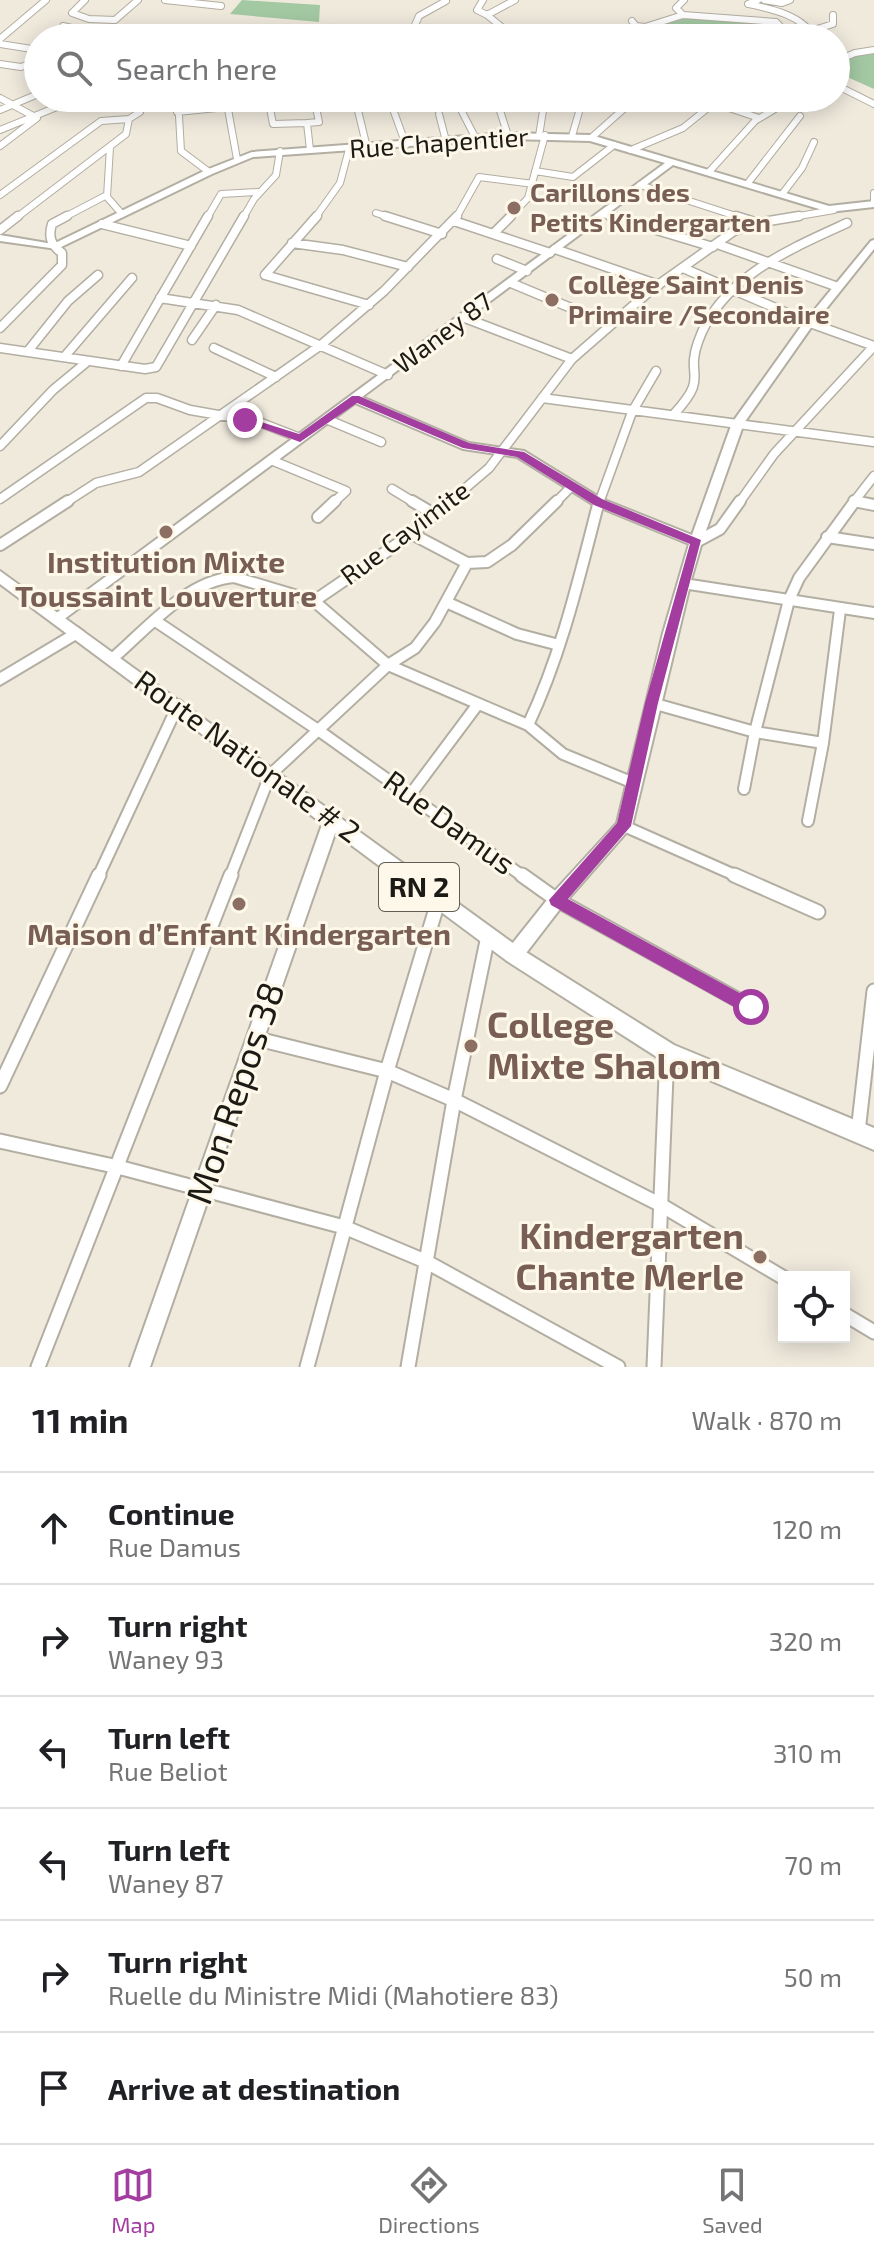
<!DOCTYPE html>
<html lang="en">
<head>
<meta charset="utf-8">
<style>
	:root { --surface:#fff; --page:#f2f2f2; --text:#202124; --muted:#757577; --line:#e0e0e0; --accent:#a43da0 }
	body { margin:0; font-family:"Exo 2",sans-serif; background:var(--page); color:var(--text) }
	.controls { position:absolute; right:24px; bottom:24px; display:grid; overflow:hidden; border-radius:0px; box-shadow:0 4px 20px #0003 }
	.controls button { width:72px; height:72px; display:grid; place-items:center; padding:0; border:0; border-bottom:2px solid var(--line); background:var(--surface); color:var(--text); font:40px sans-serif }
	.stop { position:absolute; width:24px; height:24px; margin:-18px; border:6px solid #a43da0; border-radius:50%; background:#fff }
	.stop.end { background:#a43da0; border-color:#fff; box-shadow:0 2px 8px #0008 }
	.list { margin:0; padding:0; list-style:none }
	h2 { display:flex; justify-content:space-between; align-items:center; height:104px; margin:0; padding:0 32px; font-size:34px }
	h2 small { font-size:26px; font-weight:400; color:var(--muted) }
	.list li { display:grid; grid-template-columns:52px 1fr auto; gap:24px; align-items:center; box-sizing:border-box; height:112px; padding:0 32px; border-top:2px solid var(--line) }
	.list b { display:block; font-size:30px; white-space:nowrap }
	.list p { margin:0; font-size:26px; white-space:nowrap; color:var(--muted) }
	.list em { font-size:26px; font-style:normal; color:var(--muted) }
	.icon { flex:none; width:44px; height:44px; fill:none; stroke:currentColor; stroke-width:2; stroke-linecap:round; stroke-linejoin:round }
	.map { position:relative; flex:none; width:874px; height:1367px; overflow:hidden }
	.search { position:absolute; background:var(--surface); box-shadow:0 4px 20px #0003; left:24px; right:24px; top:24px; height:88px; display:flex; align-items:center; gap:20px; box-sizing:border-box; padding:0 28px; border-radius:44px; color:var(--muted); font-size:30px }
	.sheet { height:776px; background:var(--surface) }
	nav { display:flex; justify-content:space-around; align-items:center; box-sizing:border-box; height:112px; border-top:2px solid var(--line); background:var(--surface); font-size:22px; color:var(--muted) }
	nav a { display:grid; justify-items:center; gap:4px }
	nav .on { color:var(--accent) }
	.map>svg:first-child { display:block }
</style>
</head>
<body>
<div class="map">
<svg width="874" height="1367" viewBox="0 0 874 1367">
	<rect width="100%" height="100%" fill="#f0eadd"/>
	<path fill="#a3c9a3" d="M242,0L320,5L319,22L230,14Z
		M693,15L764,22L775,27L766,38H659L654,32L667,20Z
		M874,49V89L836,72V64L846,57Z"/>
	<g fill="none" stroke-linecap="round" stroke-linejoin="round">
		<defs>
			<path id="street-far3" d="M85,0L72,13L89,19L115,20L138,0
				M165,0L221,6
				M483,0L477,10L487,15
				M758,0L748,4C772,9 802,15 815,38
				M764,0L782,3L790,0
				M683,15L676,8L684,0
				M632,21L636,26L645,27L683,15L776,22L780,26L770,38
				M63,26L114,38
				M331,28L335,38
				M370,29L372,38
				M811,31L833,24V15
				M421,38L415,25L419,16L446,1
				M492,38L503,28L487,15L515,0
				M0,39L46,0
				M0,44L38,50
				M836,61L855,53L874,50
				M0,64L21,67L38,61
				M836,85L874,104
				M0,98L37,118L0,146
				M178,98L181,151L209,172
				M226,98L237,159
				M268,98L273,124L307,123
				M355,98L367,148
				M389,98L406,145
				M455,98L476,139
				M496,98L508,136
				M0,110L38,94
				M177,112L227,107
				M439,114L446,141
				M0,130L79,98
				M539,136L545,98
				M572,136L583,98
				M591,138L636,98
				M110,147L107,197L122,214
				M310,150L307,123L319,122L314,98
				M631,150L683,128L714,103L759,118
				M535,171L573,177L614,145
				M709,172L755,121L775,109L783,98
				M748,183L800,116
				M640,185L742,218
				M783,193L802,168L814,142
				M874,193V204
				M0,195L101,121L129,119
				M376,213L392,218
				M603,214L616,218
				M16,218L126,134L129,119L140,112L138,98
				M63,218L105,196
				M207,218L221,194L258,192
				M243,218L254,199L276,175L280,151
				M315,218L340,183L349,149
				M456,218L479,177L534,184
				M509,218L528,198L545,135
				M787,218L834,210"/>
			<path id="street-far2" d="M317,216L265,275L369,305
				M385,216L442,234
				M610,216L713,247
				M736,216L755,222
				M454,221L550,253
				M102,224L191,246
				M0,230L18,216
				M493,234L511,216
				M292,243L343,250L408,267
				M717,244L838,287
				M555,249L659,285
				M497,259L527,271
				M683,268L810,323L874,346
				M511,283L571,308
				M160,298L238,310L388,375
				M465,318L572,359
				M0,328L62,265V253C51,245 48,237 52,224L67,216
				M192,340L216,305
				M0,348L145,369L156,367L244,216
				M214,348L276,377
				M28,351L68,301L98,275
				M65,356L132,278
				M121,366L208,216
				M542,398L874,442
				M674,414C710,375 685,378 698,342C720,278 790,249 847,223
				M326,419L381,442
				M0,446L53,390L88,361
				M271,460L346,491L333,503
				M392,489L415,503
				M0,499L146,398H157L190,410L259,422L300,438
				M854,501L863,503
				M65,503L96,483L139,472L321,345L384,291L457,216
				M448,503L489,468L572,359L651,290L734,231L757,223L799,216
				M555,503L571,487
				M599,503L632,412L656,371
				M739,503L774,454L874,346
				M853,503L874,476"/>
			<path id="street-far1" d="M412,501L434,514
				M854,501L874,505
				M318,517L335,501
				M412,534L467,563
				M827,537L874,544
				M696,542L720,529L740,501
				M0,545L68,501
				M314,601L412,534L451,501
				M446,602L517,634L559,645
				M157,622L318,730L524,877
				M112,659C147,629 186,581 234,577L314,601L388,665L528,725L563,754L636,784
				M652,703L755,732L823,743
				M528,725C562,653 579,578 599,501
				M744,789L755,732L789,600L799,578L855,501
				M410,795L478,704
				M808,821L823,743L840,610
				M624,826L739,877
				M98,877L178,705
				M230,877L270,775L388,665L415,648L435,622L467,563L487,562L512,545L557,501"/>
			<path id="street" d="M522,875L557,900L751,1007
				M734,875L818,912
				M254,1038L387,1071L454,1100L661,1205L784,1278
				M0,1086L99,875
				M858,1132L874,991
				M0,1141L118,1167L344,1227L425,1261L618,1367
				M844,1314L874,1332
				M38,1367L231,875
				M307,1367L387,1071L438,902
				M408,1367L454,1100L488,936
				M654,1367L667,1052"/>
			<path id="secondary" d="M508,133L591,135L829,206L874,201V207L829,212L673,165L362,397L469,443L524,451L602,499L692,535L732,423L802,325L871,241L874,240V249L810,329L744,423L702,542L691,580L874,608V618L689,589L632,826L563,905L520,961L514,963L508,961L506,955L508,949L551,895L617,823L663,633L689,544L594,505L517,457L463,449L355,403L63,620L58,622L51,617L665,163L590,141L508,139L253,157L212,174L57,249L0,241V235L53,244L206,170L252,152Z
				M77,627L84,632L82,636L0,685V673Z
				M332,812L337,814L340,819L150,1367H130L324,819L327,814Z"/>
			<path id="primary" d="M0,571L521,949L674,1045L874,1128V1150L660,1059L507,961L0,584Z"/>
		</defs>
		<use href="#street-far3" stroke="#b3aea2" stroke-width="8"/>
		<use href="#street-far2" stroke="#b3aea2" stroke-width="11"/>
		<use href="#street-far1" stroke="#b3aea2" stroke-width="14"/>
		<use href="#street" stroke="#b3aea2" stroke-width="17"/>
		<use href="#secondary" stroke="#b3aea2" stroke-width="4"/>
		<use href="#primary" stroke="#b3aea2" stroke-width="4"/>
		<use href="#street-far3" stroke="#fff" stroke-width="6"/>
		<use href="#street-far2" stroke="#fff" stroke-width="8"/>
		<use href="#street-far1" stroke="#fff" stroke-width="10"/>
		<use href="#street" stroke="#fff" stroke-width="13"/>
		<use href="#secondary" fill="#fff" fill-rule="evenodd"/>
		<use href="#primary" fill="#fff" fill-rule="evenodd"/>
	</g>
	<path fill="#a43da0" d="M352,396H359L469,443L524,452L602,499L701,540L658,703L631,826L568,899L756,1002V1013H745L551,905L549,900L617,823L645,703L690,544L594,505L517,457L463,448L357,403L300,442L240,420L245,417L299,434Z"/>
	<g fill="#8d6e63" stroke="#fdf8ea" stroke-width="3">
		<circle cx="514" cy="208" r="8"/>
		<circle cx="552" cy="300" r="8"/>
		<circle cx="166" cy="532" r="8"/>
		<circle cx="239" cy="904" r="8"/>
		<circle cx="471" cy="1046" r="8"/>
		<circle cx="760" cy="1257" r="8"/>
	</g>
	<g text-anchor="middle" stroke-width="6" stroke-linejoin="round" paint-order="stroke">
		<g font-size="26" fill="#1c1a15" stroke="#fdf8ea">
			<text transform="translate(439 143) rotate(-4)" y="9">Rue Chapentier</text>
			<text transform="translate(443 333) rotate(-37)" y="9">Waney 87</text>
			<text transform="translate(405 533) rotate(-37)" y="9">Rue Cayimite</text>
		</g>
		<g font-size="26" font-weight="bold" fill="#785e54" stroke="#fdf8ea" text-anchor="start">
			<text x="530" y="202">Carillons des<tspan x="530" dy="30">Petits Kindergarten</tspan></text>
			<text x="568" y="294">Collège Saint Denis<tspan x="568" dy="30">Primaire /Secondaire</tspan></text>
		</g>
		<rect fill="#fdf8ea" stroke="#605d55" stroke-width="2" x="379" y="863" width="80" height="48" rx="6"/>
		<g font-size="28" font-weight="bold" fill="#1c1a15">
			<text x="419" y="897">RN 2</text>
		</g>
		<g font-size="30" font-weight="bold" fill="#785e54" stroke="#fdf8ea">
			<text x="166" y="573">Institution Mixte<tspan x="166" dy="34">Toussaint Louverture</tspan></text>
			<text x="239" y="945">Maison d’Enfant Kindergarten</text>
		</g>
		<g font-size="30" fill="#1c1a15" stroke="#fdf8ea">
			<text transform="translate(247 757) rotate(36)" y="10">Route Nationale # 2</text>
			<text transform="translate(449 823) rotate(36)" y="10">Rue Damus</text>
		</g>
		<g font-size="36" font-weight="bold" fill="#785e54" stroke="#fdf8ea" text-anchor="start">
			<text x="487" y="1038">College<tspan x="487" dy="41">Mixte Shalom</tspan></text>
			<text x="744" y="1249" text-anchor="end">Kindergarten<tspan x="744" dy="41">Chante Merle</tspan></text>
		</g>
		<g font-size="36" fill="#1c1a15" stroke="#fdf8ea">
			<text transform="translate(235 1093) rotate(-71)" y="13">Mon Repos 38</text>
		</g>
	</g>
</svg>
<div class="controls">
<button><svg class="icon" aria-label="locate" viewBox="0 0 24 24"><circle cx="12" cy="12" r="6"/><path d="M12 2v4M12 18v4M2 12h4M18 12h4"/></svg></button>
</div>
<div class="stop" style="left:751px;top:1007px"></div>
<div class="stop end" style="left:245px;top:420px"></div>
<div class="search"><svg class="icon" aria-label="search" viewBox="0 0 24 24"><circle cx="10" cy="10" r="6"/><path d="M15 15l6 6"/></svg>Search here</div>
</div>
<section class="sheet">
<h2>11 min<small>Walk · 870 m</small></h2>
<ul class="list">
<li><svg class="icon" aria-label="ahead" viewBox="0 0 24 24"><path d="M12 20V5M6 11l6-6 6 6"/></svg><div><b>Continue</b><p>Rue Damus</p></div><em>120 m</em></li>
<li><svg class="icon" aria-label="right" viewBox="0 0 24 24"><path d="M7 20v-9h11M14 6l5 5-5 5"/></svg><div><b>Turn right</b><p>Waney 93</p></div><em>320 m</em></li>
<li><svg class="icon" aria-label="left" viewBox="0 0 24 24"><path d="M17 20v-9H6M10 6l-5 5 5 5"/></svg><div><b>Turn left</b><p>Rue Beliot</p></div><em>310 m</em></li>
<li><svg class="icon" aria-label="left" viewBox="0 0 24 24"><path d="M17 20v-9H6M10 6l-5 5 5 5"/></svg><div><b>Turn left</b><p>Waney 87</p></div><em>70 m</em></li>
<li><svg class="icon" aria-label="right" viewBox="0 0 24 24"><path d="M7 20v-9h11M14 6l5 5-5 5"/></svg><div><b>Turn right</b><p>Ruelle du Ministre Midi (Mahotiere 83)</p></div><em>50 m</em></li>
<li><svg class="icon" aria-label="arrive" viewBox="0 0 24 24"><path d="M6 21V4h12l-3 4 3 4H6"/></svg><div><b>Arrive at destination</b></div></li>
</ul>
</section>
<nav>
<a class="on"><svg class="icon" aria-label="map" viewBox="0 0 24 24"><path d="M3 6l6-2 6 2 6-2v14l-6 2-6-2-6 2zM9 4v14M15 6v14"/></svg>Map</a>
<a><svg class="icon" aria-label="directions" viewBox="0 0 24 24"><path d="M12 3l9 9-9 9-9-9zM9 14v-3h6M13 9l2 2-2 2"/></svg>Directions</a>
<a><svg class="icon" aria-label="saved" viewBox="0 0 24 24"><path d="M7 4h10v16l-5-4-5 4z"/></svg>Saved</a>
</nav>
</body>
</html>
